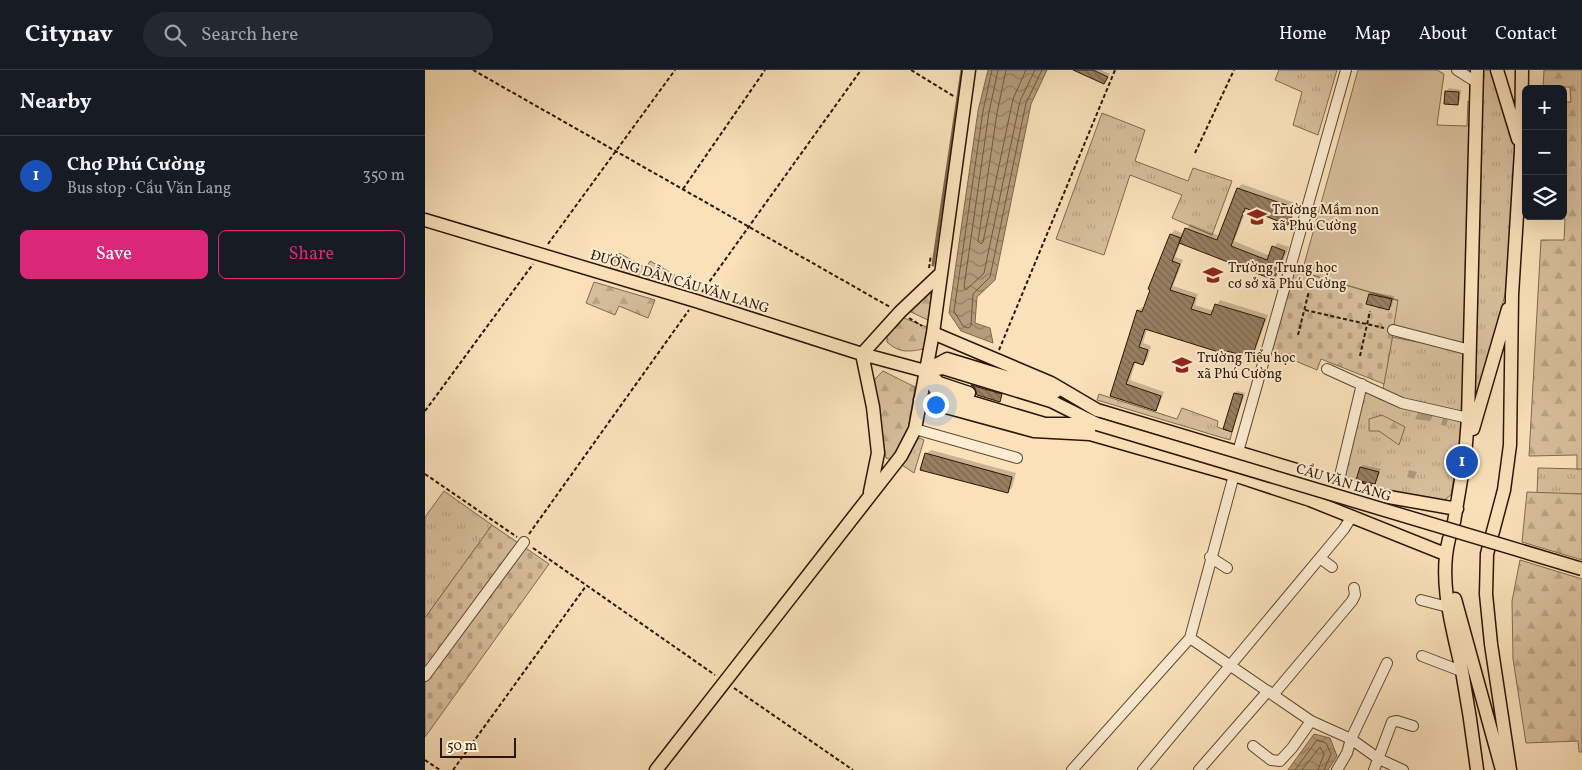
<!DOCTYPE html>
<html lang="en">
<head>
<meta charset="utf-8">
<style>
	:root { --surface:#171b24; --page:#242831; --text:#f1f3f6; --muted:#9ea1a6; --line:#363941; --accent:#db2777 }
	body { margin:0; font-family:Vollkorn,serif; background:var(--page); color:var(--text) }
	.controls { position:absolute; right:15px; top:15px; display:grid; overflow:hidden; border-radius:8px; box-shadow:0 5px 20px #0002 }
	.controls button { width:45px; height:45px; display:grid; place-items:center; padding:0; border:0; border-bottom:1px solid var(--line); background:var(--surface); color:var(--text); font:25px sans-serif }
	.scale { position:absolute; left:15px; bottom:12px; width:76px; box-sizing:border-box; padding-left:5px; border:2px solid #2c1502; border-top:0; font-size:14px; line-height:18px; white-space:nowrap; color:#2c1502; -webkit-text-stroke:4px #fcecd2; paint-order:stroke }
	.you { position:absolute; left:510px; top:334px; width:18px; height:18px; margin:-12px; border:4px solid #fff; border-radius:50%; background:#1a73e8; box-shadow:0 0 0 8px #1a73e833 }
	.badge { display:grid; place-items:center; width:32px; height:32px; border-radius:50%; background:var(--accent); color:#fff; font-size:16px; font-weight:700 }
	.pin { position:absolute; translate:-50% -50%; border:2px solid #fff; box-shadow:0 1px 5px #0006 }
	.list { margin:0; padding:0; list-style:none }
	h2 { display:flex; justify-content:space-between; align-items:center; height:65px; margin:0; padding:0 20px; font-size:21px }
	h2 small { font-size:16px; font-weight:400; color:var(--muted) }
	.list li { display:grid; grid-template-columns:32px 1fr auto; gap:15px; align-items:center; box-sizing:border-box; height:80px; padding:0 20px; border-top:1px solid var(--line) }
	.list b { display:block; font-size:19px; white-space:nowrap }
	.list p { margin:0; font-size:16px; white-space:nowrap; color:var(--muted) }
	.list em { font-size:16px; font-style:normal; color:var(--muted) }
	.actions { display:flex; gap:10px; padding:15px 20px }
	.actions a { flex:1; padding:11px 0; border:1px solid var(--accent); border-radius:8px; text-align:center; font-size:18px; color:var(--accent) }
	.actions .main { background:var(--accent); color:#fff }
	.icon { flex:none; width:28px; height:28px; fill:none; stroke:currentColor; stroke-width:2; stroke-linecap:round; stroke-linejoin:round }
	.map { position:relative; flex:none; width:1157px; height:700px; overflow:hidden }
	header { display:flex; align-items:center; gap:30px; box-sizing:border-box; height:70px; padding:0 25px; background:var(--surface); border-bottom:1px solid var(--line) }
	header strong { font-size:24px }
	nav { display:flex; gap:28px; margin-inline-start:auto; font-size:18px }
	.search { width:350px; height:45px; background:var(--page); display:flex; align-items:center; gap:12px; box-sizing:border-box; padding:0 18px; border-radius:28px; color:var(--muted); font-size:19px }
	main { display:flex }
	aside { flex:1; background:var(--surface) }
	.map>svg:first-child { display:block }
</style>
</head>
<body>
<header>
<strong>Citynav</strong>
<div class="search"><svg class="icon" aria-label="search" viewBox="0 0 24 24"><circle cx="10" cy="10" r="6"/><path d="M15 15l6 6"/></svg>Search here</div>
<nav><a>Home</a><a>Map</a><a>About</a><a>Contact</a></nav>
</header>
<main>
<aside>
<h2>Nearby<small></small></h2>
<ul class="list">
<li><span class="badge" style="background:#1a4fb4">1</span><div><b>Chợ Phú Cường</b><p>Bus stop · Cầu Văn Lang</p></div><em>350 m</em></li>
</ul>
<div class="actions"><a class="main">Save</a><a>Share</a></div>
</aside>
<div class="map">
<svg width="1157" height="700" viewBox="0 0 1157 700">
	<defs>
		<pattern id="grass-tufts" width="24" height="20" patternUnits="userSpaceOnUse" patternTransform="scale(1.25)"><rect width="24" height="20" fill="#d7be9b"/><path d="M3 7l-1-3M5 7V3M7 7l1-3M15 17l-1-3M17 17v-4M19 17l1-3" fill="none" stroke="#b9a284"/></pattern>
		<pattern id="forest-firs" width="22" height="20" patternUnits="userSpaceOnUse" patternTransform="scale(1.25)"><rect width="22" height="20" fill="#d7be9b"/><path d="M5 1l3.5 6h-7zM16 11l3.5 6h-7z" fill="#b9a284"/></pattern>
		<pattern id="cemetery-stones" width="16" height="16" patternUnits="userSpaceOnUse" patternTransform="scale(1.25)"><rect width="16" height="16" fill="#d7be9b"/><path d="M2 7V4a2 2 0 0 1 4 0v3zM10 15v-3a2 2 0 0 1 4 0v3z" fill="#b9a284"/></pattern>
		<pattern id="water-waves" width="16" height="10" patternUnits="userSpaceOnUse" patternTransform="scale(1.25)"><rect width="16" height="10" fill="#b49c7b"/><path d="M0 5q4-4 8 0t8 0" fill="none" stroke="#937e63"/></pattern>
		<pattern id="building-back-hatch" width="6" height="6" patternUnits="userSpaceOnUse" patternTransform="scale(1.25)"><rect width="6" height="6" fill="#977f62"/><path d="M-1 5l2 2M0 0l6 6M5-1l2 2" fill="none" stroke="#7b674f"/></pattern>
	</defs>
	<rect width="100%" height="100%" fill="#fae1ba"/>
	<filter id="stains"><feTurbulence type="fractalNoise" baseFrequency=".004" numOctaves="4"/><feColorMatrix values="0 0 0 0 .2 0 0 0 0 .09 0 0 0 0 .02 0 0 0 .5 -.17"/></filter>
	<radialGradient id="worn" r=".72"><stop offset=".6" stop-color="#630" stop-opacity="0"/><stop offset="1" stop-color="#630" stop-opacity=".3"/></radialGradient>
	<path fill="url(#grass-tufts)" stroke="#826a4e" d="M854,0H912L893,65L868,55L877,22L850,10Z
		M1058,0H1070L1091,71L1081,221L1047,347Z
		M677,43L720,60L710,91L763,111L768,98L807,111L787,165L747,148L757,125L705,105L679,185L631,169Z
		M967,267L1039,281L1037,357L1026,425L1018,431L954,422L918,409L939,320L956,330Z
		M674,324L752,349L757,338L793,351L792,357L807,362L805,370L672,330Z
		M495,368L499,370L489,403L477,395L489,372Z
		M1113,398L1157,399V424L1112,423Z
		M19,421L67,455L0,548V447Z"/>
	<path fill="url(#forest-firs)" stroke="#826a4e" d="M1119,0H1157V399H1152V385L1104,386L1116,170H1139L1140,149L1114,146H1138V32H1146L1145,17H1118Z
		M194,183L221,198L225,191L250,205L243,216L185,198Z
		M169,212L230,230L223,248L194,236L190,245L161,233Z
		M506,223L505,251L484,241L498,225Z
		M479,248L502,257L499,279C483,282 474,283 462,272V262Z
		M458,301L490,317L482,366L468,390L461,388L449,319L450,309Z
		M957,345L980,357L974,375L954,361H944V349Z
		M1102,422L1157,424V490L1097,472Z
		M1095,490L1157,509V682H1154L1153,671L1101,673L1088,589L1087,531Z"/>
	<path fill="url(#cemetery-stones)" stroke="#826a4e" d="M870,200L974,231L959,314L896,289L892,300L847,281Z
		M67,455L124,494L0,667V548Z"/>
	<path fill="#d7be9b" stroke="#826a4e" d="M933,0H1012L1019,4L1012,55L1042,56L1043,31L1047,34L1040,274L969,255L973,230L877,202Z"/>
	<path fill="url(#water-waves)" stroke="#7e664b" d="M563,0H622L606,34L570,210L552,227L550,253L565,258L568,273L536,261L524,243L553,41Z
		M889,664L905,668L912,686L903,700H863Z"/>
	<path fill="#0003" d="M664,0H676L685,4L679,13Z
		M1024,18L1036,20L1035,31L1032,33L1022,21Z
		M817,114L873,134L867,149L863,154L822,138L809,171L845,186L852,173L864,177L853,204L848,209L756,172L750,187L758,190L748,216L773,224L770,235L789,241L795,230L843,245L830,281L826,285L803,280L799,283L722,259L718,273L726,276L722,290L718,294L711,291L705,310L739,322L734,335L730,339L686,325L713,241L717,237L720,238L726,220L725,219L746,164L750,160L759,164L765,154L795,166L813,118Z
		M948,222L969,226L967,236L964,238L945,224Z
		M548,315L577,324L575,330L551,317Z
		M812,321L820,323L807,361L810,323Z
		M994,341L1008,344L1007,348L1005,351L990,349Z
		M1018,348L1023,350L1021,356L1016,355Z
		M506,380L591,403L587,418L582,422L501,384Z
		M938,395L956,399L950,413L936,397Z
		M984,400L992,402L989,409L982,407Z"/>
	<g fill="none" stroke-linecap="round" stroke-linejoin="round">
		<path stroke="#70583e" stroke-width="1" d="M567,0L558,41L529,241L538,256L543,258L546,256L548,224L565,207L601,33L617,0
			M573,0L564,42L539,217L541,220L559,203L595,31L610,0
			M581,0L572,43L553,171L556,174L558,172L588,29L601,0
			M870,700L892,670L901,673L906,684L899,700
			M877,700L895,677L899,684L893,700"/>
		<path stroke="#7e664b" stroke-width="3" d="M508,195L537,0"/>
	</g>
	<path fill="url(#building-back-hatch)" stroke="#2c1502" d="M648,0H668L683,7L679,14Z
		M1020,21L1034,22L1033,35L1019,34Z
		M812,118L870,138L863,155L820,138L806,176L842,190L847,176L860,181L849,210L754,173L760,158L792,170Z
		M745,164L756,168L747,191L755,194L745,220L770,228L766,239L786,245L790,234L840,249L827,287L801,281L800,284L720,259L714,277L723,280L718,295L709,292L701,314L736,326L731,341L685,326L712,240L717,242L725,220L723,219Z
		M944,224L967,229L964,240L941,234Z
		M546,315L577,324L575,332L552,325L550,318Z
		M809,323L818,325L807,362L798,359Z
		M500,383L587,407L583,423L495,400Z
		M935,397L954,402L950,414L931,410Z"/>
	<g fill="none" stroke-linecap="round" stroke-linejoin="round">
		<defs>
			<path id="minor" d="M1032,0L1051,12
				M968,260L1045,280
				M902,299L977,333L1043,348
				M490,359L592,388
				M813,382L921,0
				M913,414L937,314
				M785,487L802,498
				M895,488L907,497
				M996,530L1023,537
				M765,568L886,651L926,669L922,683L912,700
				M997,586L1036,601
				M962,593L926,669L954,689L978,700
				M0,606L99,472
				M848,625L927,531L930,525L929,518
				M828,676L846,690L855,691L867,678L886,651
				M647,700L765,568L809,405
				M718,700L919,459L927,446
				M774,700L843,621
				M949,700L967,652L972,651L988,656"/>
			<path id="major" d="M1072,0L1093,69
				M0,150L271,231L437,284L500,301L518,298L626,331L672,354
				M508,263L626,313L672,340L958,426L1032,439
				M507,297L522,289L630,322
				M500,301L512,322L620,354H668
				M504,304L514,313L544,323
				M495,330L609,361L665,364L809,405L885,430L1020,484
				M1048,359L1083,239
				M445,422L453,383L448,337L437,284L475,242L514,205
				M1029,452L1040,386L1043,348L1052,0
				M1024,469C1013,512 1028,559 1037,601C1043,634 1048,667 1052,700
				M1030,529L1077,700
				M231,700L476,386L490,359L508,263L544,0
				M1085,700L1066,574L1061,524L1062,484L1079,420L1085,375L1087,225L1096,81L1097,0"/>
		</defs>
		<use href="#minor" stroke="#604830" stroke-width="12"/>
		<use href="#major" stroke="#2c1502" stroke-width="15"/>
		<path stroke="#2c1502" stroke-width="2" stroke-dasharray="4 2.5" stroke-linecap="butt" d="M48,0L465,237
			M486,0L530,27
			M770,83L809,0
			M258,119L340,0
			M123,174L250,0
			M504,198L506,185
			M277,222L436,0
			M880,240L959,258
			M484,248L497,256
			M873,265L884,221
			M574,280L690,0
			M935,286L945,241
			M0,341L108,194
			M0,404L92,467
			M104,464L264,240
			M108,478L290,605
			M309,618L428,700
			M0,690L15,700
			M28,700L161,516"/>
		<use href="#minor" stroke="#fcecd2" stroke-width="10"/>
		<use href="#major" stroke="#fae1ba" stroke-width="12"/>
		<defs>
			<path id="major-bridge" d="M672,354L1157,499"/>
		</defs>
		<use href="#major-bridge" stroke="#2c1502" stroke-width="15" stroke-linecap="butt"/>
		<use href="#major-bridge" stroke="#fae1ba" stroke-width="12"/>
	</g>
	<defs>
		<symbol id="school-bare" viewBox="-9 -9 18 18"><path d="M0-5L7-2L0 1L-7-2ZM-4 1L0 2.5L4 1V4Q0 6-4 4Z" fill="#8f2418" stroke="#fcecd2" stroke-width="2.5" paint-order="stroke"/></symbol>
	</defs>
	<g fill-rule="evenodd">
		<use href="#school-bare" x="818" y="133" width="28" height="28"/>
		<use href="#school-bare" x="774" y="191" width="28" height="28"/>
		<use href="#school-bare" x="743" y="281" width="28" height="28"/>
	</g>
	<g text-anchor="middle" stroke-width="4" stroke-linejoin="round" paint-order="stroke">
		<g font-size="14" fill="#2c1502" stroke="#fcecd2" text-anchor="start">
			<text x="847" y="144">Trường Mầm non<tspan x="847" dy="16">xã Phú Cường</tspan></text>
			<text x="803" y="202">Trường Trung học<tspan x="803" dy="16">cơ sở xã Phú Cường</tspan></text>
			<text x="772" y="292">Trường Tiểu học<tspan x="772" dy="16">xã Phú Cường</tspan></text>
		</g>
		<g font-size="14" fill="#2c1502" stroke="#fcecd2">
			<text transform="translate(255 211) rotate(17)" y="5">ĐƯỜNG DẪN CẦU VĂN LANG</text>
			<text transform="translate(919 412) rotate(17)" y="5">CẦU VĂN LANG</text>
		</g>
	</g>
	<rect width="100%" height="100%" filter="url(#stains)"/>
	<rect width="100%" height="100%" fill="url(#worn)"/>
</svg>
<div class="controls">
<button>+</button>
<button>−</button>
<button><svg class="icon" aria-label="layers" viewBox="0 0 24 24"><path d="M12 4l9 5-9 5-9-5zM3 14l9 5 9-5"/></svg></button>
</div>
<div class="scale">50 m</div>
<div class="you"></div>
<div class="pin badge" style="left:1037px;top:392px;background:#1a4fb4">1</div>
</div>
</main>
</body>
</html>
